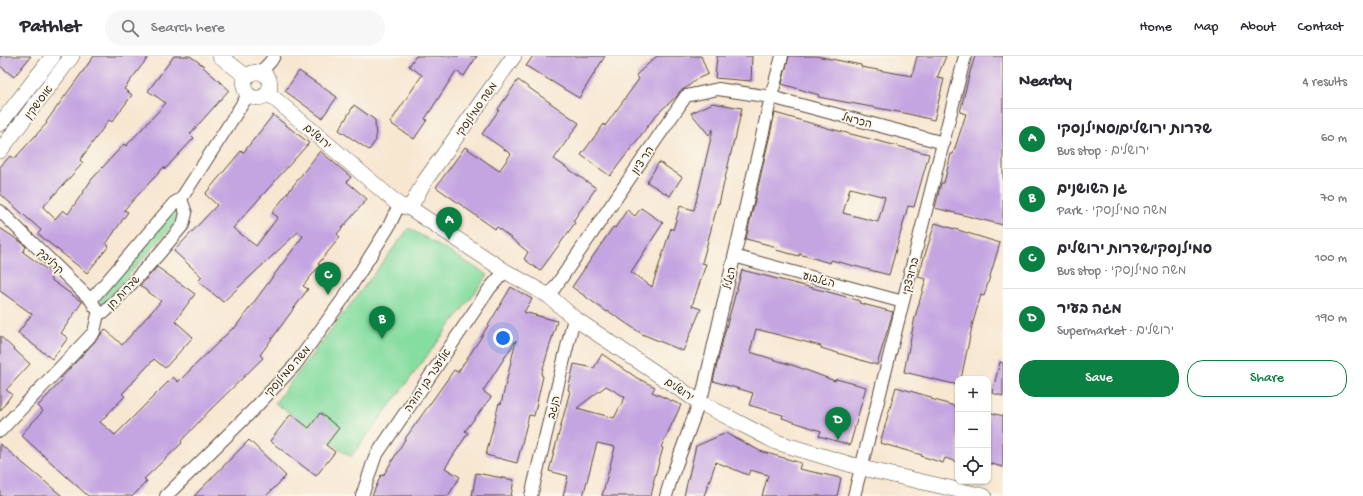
<!DOCTYPE html>
<html lang="en">
<head>
<meta charset="utf-8">
<style>
	:root { --surface:#fff; --page:#f7f7f7; --text:#2b2b33; --muted:#7c7c81; --line:#e1e1e2; --accent:#0b8043 }
	body { margin:0; font-family:"Gochi Hand","Playpen Sans Hebrew",sans-serif; background:var(--page); color:var(--text) }
	.controls { position:absolute; right:12px; bottom:12px; display:grid; overflow:hidden; border-radius:8px; box-shadow:0 1px 3px #0004 }
	.controls button { width:36px; height:36px; display:grid; place-items:center; padding:0; border:0; border-bottom:1px solid var(--line); background:var(--surface); color:var(--text); font:20px sans-serif }
	.you { position:absolute; left:503px; top:282px; width:14px; height:14px; margin:-10px; border:3px solid #fff; border-radius:50%; background:#1a73e8; box-shadow:0 0 0 6px #1a73e833 }
	.badge { display:grid; place-items:center; width:26px; height:26px; border-radius:50%; background:var(--accent); color:#fff; font-size:13px; font-weight:700 }
	.pin { position:absolute; translate:-50% -33px; filter:drop-shadow(0 1px 2px #0008) }
	.pin::after { content:''; position:absolute; top:21px; width:14px; height:12px; background:inherit; clip-path:polygon(0 0,100% 0,50% 100%) }
	.list { margin:0; padding:0; list-style:none }
	h2 { display:flex; justify-content:space-between; align-items:center; height:52px; margin:0; padding:0 16px; font-size:17px }
	h2 small { font-size:13px; font-weight:400; color:var(--muted) }
	.list li { display:grid; grid-template-columns:26px 1fr auto; gap:12px; align-items:center; box-sizing:border-box; height:60px; padding:0 16px; border-top:1px solid var(--line) }
	.list b { display:block; font-size:15px; white-space:nowrap }
	.list p { margin:0; font-size:13px; white-space:nowrap; color:var(--muted) }
	.list em { font-size:13px; font-style:normal; color:var(--muted) }
	.actions { display:flex; gap:8px; padding:12px 16px }
	.actions a { flex:1; padding:9px 0; border:1px solid var(--accent); border-radius:16px; text-align:center; font-size:14px; color:var(--accent) }
	.actions .main { background:var(--accent); color:#fff }
	.icon { flex:none; width:22px; height:22px; fill:none; stroke:currentColor; stroke-width:2; stroke-linecap:round; stroke-linejoin:round }
	.map { position:relative; flex:none; width:1003px; height:440px; overflow:hidden }
	header { display:flex; align-items:center; gap:24px; box-sizing:border-box; height:56px; padding:0 20px; background:var(--surface); border-bottom:1px solid var(--line) }
	header strong { font-size:19px }
	nav { display:flex; gap:22px; margin-inline-start:auto; font-size:14px }
	.search { width:280px; height:36px; background:var(--page); display:flex; align-items:center; gap:10px; box-sizing:border-box; padding:0 14px; border-radius:22px; color:var(--muted); font-size:15px }
	main { display:flex }
	aside { flex:1; background:var(--surface) }
	.map>svg:first-child { display:block }
</style>
</head>
<body>
<header>
<strong>Pathlet</strong>
<div class="search"><svg class="icon" aria-label="search" viewBox="0 0 24 24"><circle cx="10" cy="10" r="6"/><path d="M15 15l6 6"/></svg>Search here</div>
<nav><a>Home</a><a>Map</a><a>About</a><a>Contact</a></nav>
</header>
<main>
<div class="map">
<svg width="1003" height="440" viewBox="0 0 1003 440">
	<rect width="100%" height="100%" fill="#fbf7ec"/>
	<filter id="ink" filterUnits="userSpaceOnUse"><feTurbulence type="fractalNoise" baseFrequency=".025" numOctaves="2"/><feDisplacementMap in="SourceGraphic" scale="8" xChannelSelector="R" yChannelSelector="G"/><feConvolveMatrix kernelMatrix="1 2 1 2 8 2 1 2 1" color-interpolation-filters="sRGB"/></filter>
	<filter id="wash" filterUnits="userSpaceOnUse"><feTurbulence type="fractalNoise" baseFrequency=".012" numOctaves="4" result="noise"/><feDisplacementMap in="SourceGraphic" scale="16" xChannelSelector="R" yChannelSelector="G"/><feGaussianBlur stdDeviation="0.9" result="paint"/><feColorMatrix in="noise" values="0 0 0 0 0 0 0 0 0 0 0 0 0 0 0 0 0 1.4 0 .05"/><feComposite in="paint" operator="in"/></filter>
	<g filter="url(#wash)">
		<rect width="100%" height="100%" fill="#f7e7d1"/>
		<path fill="#86dda0" stroke="#60845f" d="M174,154L180,161L103,248L97,245Z
			M409,172L488,219L351,401L275,347Z"/>
		<g id="blocks">
			<path fill="#c5a5e1" fill-rule="evenodd" d="M0,0H31L14,21L0,10Z
				M94,0H149L124,33L132,39L112,66L109,64L80,104L83,107L43,151L55,163L63,154L68,158L92,123L124,88L126,90L166,47L148,35L174,0H190L204,10L203,11L229,34L190,78L194,82L165,113L164,111L124,154L128,156L106,188L109,190L87,217L38,178L41,174L0,138V111L10,100L14,103L47,67L46,66Z
				M416,0H477L464,20L456,15L425,63L427,64L414,83L390,67L422,19L409,10Z
				M533,0H605L579,42L526,10Z
				M657,0H701L708,18L697,23L686,32L680,35L677,40L657,58L610,120L581,99L604,68L605,70L639,23L636,19Z
				M717,0H752L751,25L715,22Z
				M789,0H816L861,9V11L912,20L917,0H946L937,22L944,23L934,64L904,57L818,41L819,39L782,28Z
				M975,0H1003V169L935,152L941,127H944L951,98H953L966,58L960,56L970,16Z
				M299,15L337,41L322,62L285,35Z
				M518,24L579,67L554,103L596,132L573,165L575,167L540,215L524,203L528,196L497,171L495,173L436,131L465,91L499,115L511,98L482,78L499,54L498,53Z
				M713,47L742,52L735,84H734L719,148L718,147L702,207L706,208L692,250L701,253L683,295L642,278L608,255L607,256L572,231L613,171L615,172L627,154L635,160L641,152L663,167L631,216L652,231L671,172L673,174L680,150L694,154L713,73L709,79L691,57Z
				M354,49L375,64L376,84L369,94L339,74Z
				M775,57L831,73L929,98L914,151L908,150L889,219L831,204L830,207L799,198V200L776,194L777,191L746,183ZM850,132L885,141L878,166L843,157Z
				M273,59L309,87L233,172L256,190L278,161L272,157L320,95L351,121L347,126L367,143L337,178L340,181L318,208L320,209L303,230L308,233L260,299L263,302L209,355L181,385L182,387L144,423L147,425L133,440H88L21,379L43,355L38,350L63,323L62,321L99,281L105,273L122,289L161,245L140,230L157,211L195,238L175,265L193,281L165,312L154,303L122,338L125,340L100,366L115,379L173,321L178,326L233,272L234,273L303,180L298,176L223,246L198,225L202,221L174,195L217,149L205,138L241,95L243,97Z
				M659,106L682,121L670,140L647,126Z
				M935,167L1000,187L984,240L981,239L973,266L961,323H958V329L904,316L915,261L926,223L918,221Z
				M0,172L21,186L26,191L23,196L53,218L50,223L82,246L61,277L68,282L52,303L18,277L32,258L0,235Z
				M742,214L836,238L860,245L859,247L893,256L877,309L821,292V290L756,273L750,296L795,310L835,325L836,323L866,331L850,389L819,380L821,375L782,362L783,359L749,349L753,337L713,325L723,283Z
				M511,231L532,243L524,256L557,265L541,319L543,320L534,360L529,359L517,407L486,399L499,347L501,348L516,284L483,335L491,341L465,375L468,377L445,412L460,421L448,440H372L381,419L383,420L407,380L454,314L458,316L480,283Z
				M0,280L30,308L6,334L12,338L0,355Z
				M602,298L637,322L655,331L652,336L681,349L661,391L663,392L653,427H654L651,440H602L615,391L597,387L583,440H563L568,420L549,415L570,335L568,334L574,308L594,312ZM606,330L625,341L614,362L577,352Z
				M1000,306L1003,307V340L992,337Z
				M896,331L931,341V343L958,351V406L945,402L943,407L921,400L922,399L880,387Z
				M988,356L1003,360V411L988,407Z
				M320,357L339,372L326,389L335,396L316,420L270,385L291,358L309,372Z
				M726,377L760,395L801,407L799,413L841,422L837,440H762L768,419L750,414L748,419L716,406L704,440H684L696,390Z
				M249,384L286,420L266,440H194Z
				M0,388L62,440H0Z
				M476,417L514,424L511,440H472Z"/>
		</g>
	</g>
	<g filter="url(#ink)">
		<use href="#blocks" fill-opacity="0" stroke="#574639" stroke-width="1"/>
		<g fill="none" stroke-linecap="round" stroke-linejoin="round">
			<defs>
				<path id="minor" d="M260,17L271,5L274,0
					M0,155L91,244L95,251
					M734,200L903,246
					M549,240L686,40L718,33L771,41L944,87
					M91,244L174,147L181,143L248,39
					M98,258L106,255L158,199L183,169L186,157L181,143
					M0,375L94,276L98,258
					M166,440L254,353L295,309L343,243L388,172L399,149
					M362,440L375,401L490,232L505,215
					M531,440L574,262
					M666,440L671,423L703,336L771,41L782,0
					M854,440L965,0"/>
				<path id="tertiary" d="M220,0L247,21
					M244 29a13 13 0 1 1 26 0a13 13 0 1 1-26 0Z
					M268,37L399,149L410,152L505,215L549,240L574,262L699,346L776,386L862,412L984,440
					M0,68L53,0
					M0,95L72,0
					M410,152L424,126L514,0"/>
			</defs>
			<use href="#minor" stroke="#574639" stroke-width="14"/>
			<use href="#tertiary" stroke="#574639" stroke-width="16"/>
			<use href="#minor" stroke="#fff" stroke-width="12"/>
			<use href="#tertiary" stroke="#fff" stroke-width="15"/>
		</g>
	</g>
	<g text-anchor="middle" stroke-width="3.5" stroke-linejoin="round" paint-order="stroke">
		<g font-size="11" fill="#3b2a1e" stroke="#fbf7ec">
			<text transform="translate(38 46) rotate(-53)" y="4">אוסישקין</text>
			<text transform="translate(476 53) rotate(-55)" y="4">משה סמילנסקי</text>
			<text transform="translate(857 64) rotate(15)" y="4">הכרמל</text>
			<text transform="translate(318 80) rotate(41)" y="4">ירושלים</text>
			<text transform="translate(642 104) rotate(-56)" y="4">הר ציון</text>
			<text transform="translate(51 205) rotate(44)" y="4">קרליבך</text>
			<text transform="translate(910 220) rotate(-76)" y="4">ברודצקי</text>
			<text transform="translate(729 222) rotate(-77)" y="4">הגליל</text>
			<text transform="translate(819 223) rotate(15)" y="4">הגלבוע</text>
			<text transform="translate(123 236) rotate(-46)" y="4">שדרות חן</text>
			<text transform="translate(287 315) rotate(-49)" y="4">משה סמילנסקי</text>
			<text transform="translate(427 324) rotate(-56)" y="4">אליעזר בן יהודה</text>
			<text transform="translate(680 333) rotate(34)" y="4">ירושלים</text>
			<text transform="translate(553 351) rotate(-77)" y="4">הנגב</text>
		</g>
	</g>
</svg>
<div class="controls">
<button>+</button>
<button>−</button>
<button><svg class="icon" aria-label="locate" viewBox="0 0 24 24"><circle cx="12" cy="12" r="6"/><path d="M12 2v4M12 18v4M2 12h4M18 12h4"/></svg></button>
</div>
<div class="you"></div>
<div class="pin badge" style="left:449px;top:184px">A</div>
<div class="pin badge" style="left:382px;top:283px">B</div>
<div class="pin badge" style="left:328px;top:239px">C</div>
<div class="pin badge" style="left:838px;top:384px">D</div>
</div>
<aside>
<h2>Nearby<small>4 results</small></h2>
<ul class="list">
<li><span class="badge">A</span><div><b>שדרות ירושלים/סמילנסקי</b><p>Bus stop · ירושלים</p></div><em>60 m</em></li>
<li><span class="badge">B</span><div><b>גן השושנים</b><p>Park · משה סמילנסקי</p></div><em>70 m</em></li>
<li><span class="badge">C</span><div><b>סמילנסקי/שדרות ירושלים</b><p>Bus stop · משה סמילנסקי</p></div><em>100 m</em></li>
<li><span class="badge">D</span><div><b>מגה בעיר</b><p>Supermarket · ירושלים</p></div><em>190 m</em></li>
</ul>
<div class="actions"><a class="main">Save</a><a>Share</a></div>
</aside>
</main>
</body>
</html>
